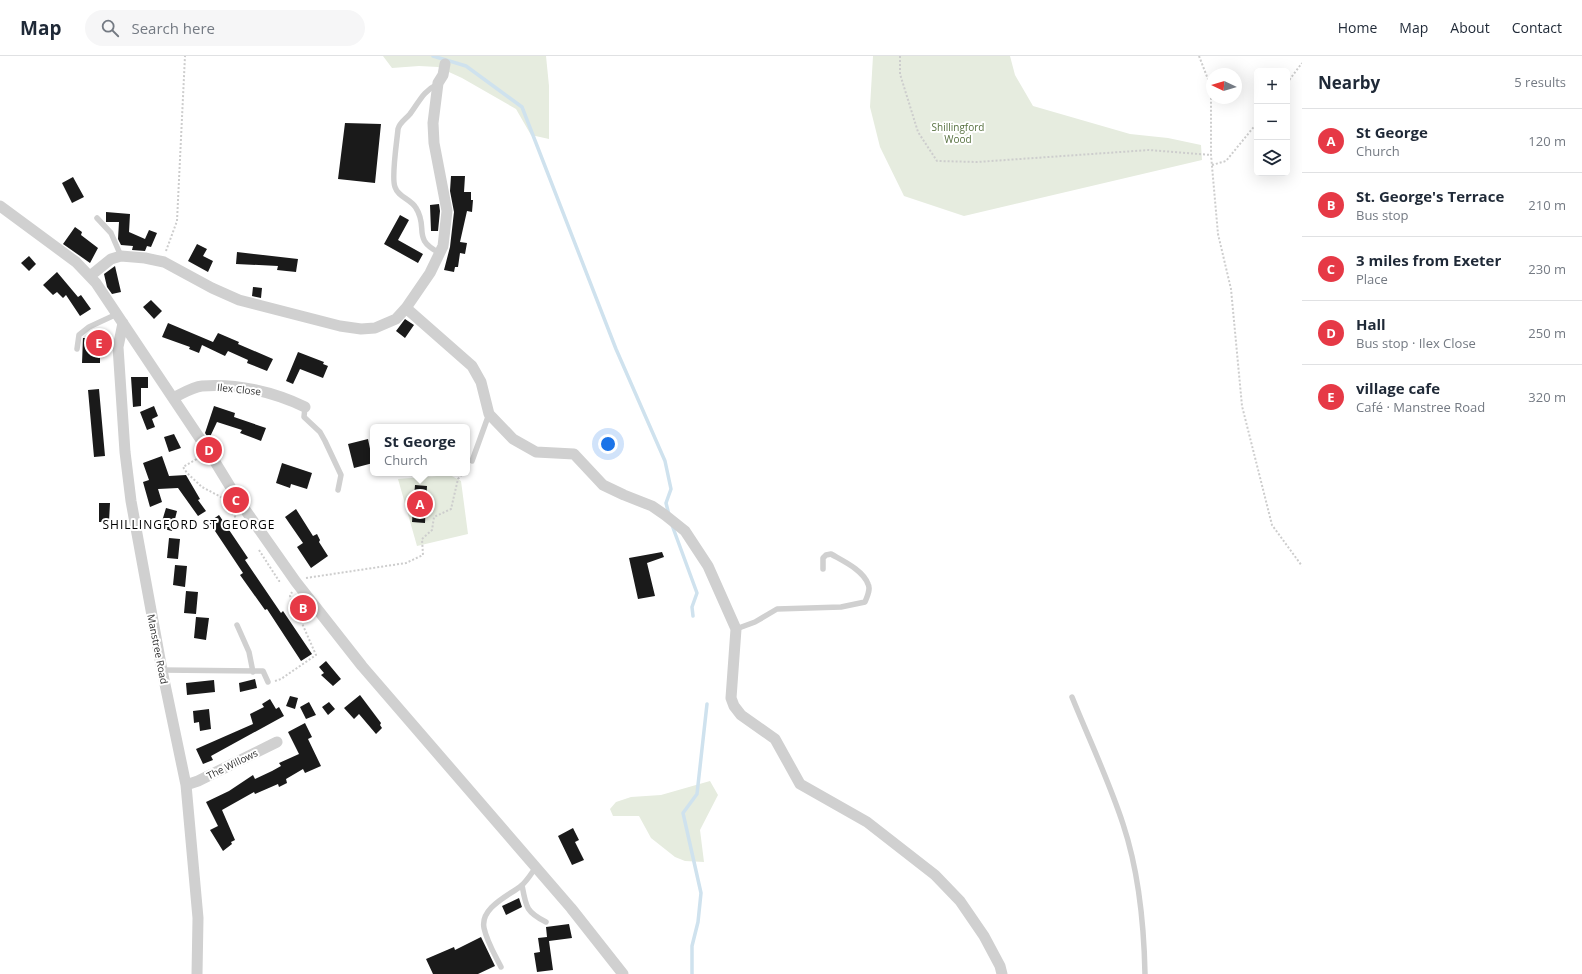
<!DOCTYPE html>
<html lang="en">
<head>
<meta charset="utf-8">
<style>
	:root { --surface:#fff; --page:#f6f6f7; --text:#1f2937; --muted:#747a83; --line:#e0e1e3; --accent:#e63946 }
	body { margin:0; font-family:"Open Sans",sans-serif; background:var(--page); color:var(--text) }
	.controls { position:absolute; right:12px; top:12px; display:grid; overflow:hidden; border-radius:6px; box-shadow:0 4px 16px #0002 }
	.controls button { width:36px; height:36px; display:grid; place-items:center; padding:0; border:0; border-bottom:1px solid var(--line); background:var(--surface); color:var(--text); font:20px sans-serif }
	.compass { position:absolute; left:1206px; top:12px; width:36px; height:36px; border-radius:50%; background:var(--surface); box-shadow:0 4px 16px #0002; rotate:274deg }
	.you { position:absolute; left:608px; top:388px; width:14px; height:14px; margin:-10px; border:3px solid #fff; border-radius:50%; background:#1a73e8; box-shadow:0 0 0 6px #1a73e833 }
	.badge { display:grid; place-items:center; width:26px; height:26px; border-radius:50%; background:var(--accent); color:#fff; font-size:13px; font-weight:700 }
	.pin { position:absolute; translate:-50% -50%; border:2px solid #fff; box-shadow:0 1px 4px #0006 }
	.popup { position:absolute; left:370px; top:368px; width:100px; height:52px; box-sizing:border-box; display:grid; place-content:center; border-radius:6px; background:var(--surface); filter:drop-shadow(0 1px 3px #0005); font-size:13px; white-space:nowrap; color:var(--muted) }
	.popup b { font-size:15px; color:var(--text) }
	.popup::after { content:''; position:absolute; left:50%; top:100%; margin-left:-8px; border:8px solid transparent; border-top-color:var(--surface) }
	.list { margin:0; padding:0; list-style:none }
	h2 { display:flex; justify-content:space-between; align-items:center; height:52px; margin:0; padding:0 16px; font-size:17px }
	h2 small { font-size:13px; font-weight:400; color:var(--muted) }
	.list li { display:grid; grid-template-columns:26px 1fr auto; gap:12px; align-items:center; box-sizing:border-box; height:64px; padding:0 16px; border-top:1px solid var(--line) }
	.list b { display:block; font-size:15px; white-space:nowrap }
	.list p { margin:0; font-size:13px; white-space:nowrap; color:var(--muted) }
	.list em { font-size:13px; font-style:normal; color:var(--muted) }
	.icon { flex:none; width:22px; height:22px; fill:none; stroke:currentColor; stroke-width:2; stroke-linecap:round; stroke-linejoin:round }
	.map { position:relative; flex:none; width:1302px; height:918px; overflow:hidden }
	header { display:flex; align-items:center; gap:24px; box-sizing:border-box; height:56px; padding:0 20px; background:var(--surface); border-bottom:1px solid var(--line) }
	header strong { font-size:19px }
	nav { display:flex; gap:22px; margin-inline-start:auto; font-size:14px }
	.search { width:280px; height:36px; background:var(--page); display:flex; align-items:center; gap:10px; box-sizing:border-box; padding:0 14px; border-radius:22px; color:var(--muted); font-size:15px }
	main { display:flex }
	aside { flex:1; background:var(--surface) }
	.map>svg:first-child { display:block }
</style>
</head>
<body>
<header>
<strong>Map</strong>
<div class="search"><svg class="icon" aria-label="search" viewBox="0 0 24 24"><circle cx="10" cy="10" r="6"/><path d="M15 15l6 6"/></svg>Search here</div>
<nav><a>Home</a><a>Map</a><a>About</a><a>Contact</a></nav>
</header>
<main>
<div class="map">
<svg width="1302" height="918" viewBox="0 0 1302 918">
	<rect width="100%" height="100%" fill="#fff"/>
	<path fill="#e6ecdf" d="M383,0H546L549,30V83L531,79L516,53L462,22L438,11L419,10L392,12Z
		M873,0H1010L1015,19L1033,50L1130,78L1168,82L1201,89L1202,104L964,160L904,140L880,91L870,51Z
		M450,419L461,425L468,478L417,490L398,423Z
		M710,725L718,739L700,774L704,806L685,805L675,801L651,782L639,760H613L610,753L616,746L631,741L661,739Z"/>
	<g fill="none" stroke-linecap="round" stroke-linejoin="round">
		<path stroke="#cfe2ee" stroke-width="3.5" d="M433,0L466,10L522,51L616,293L665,405L671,433L666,447L669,459
			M672,469L697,537L692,551L693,560
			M692,918V890L698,866L701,837L683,757L697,738L707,648"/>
	</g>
	<path fill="#1a1a1a" d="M345,67L381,68L375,127L338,123Z
		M451,120H465L464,136H471V144H473L472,156L467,155L460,186L467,187L465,198L460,197L458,211H455L454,216L444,214L450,191L454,156L450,135Z
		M73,121L84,141L72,147L62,127Z
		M439,148L440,155L438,175H431L430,149Z
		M106,156L130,158L129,176L145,183L149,174L157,177L151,191L147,190L145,195L132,194L133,190L121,189L118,183L119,166H106Z
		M400,159L409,164L398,184L423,198L418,207L384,188Z
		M75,171L82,176L81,179L98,192L90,207L63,188Z
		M197,188L207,193L203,200L213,205L208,216L188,205Z
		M237,196L298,203L296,216L277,214L278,210L236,208Z
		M29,200L36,208L29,215L21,207Z
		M115,210L121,236L112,238L107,231L104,218Z
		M57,216L78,241L81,239L91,253L80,260L66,239L63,242L57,236L53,239L43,229Z
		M253,231L262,232L261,242L252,240Z
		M151,244L162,255L154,263L143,251Z
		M405,263L414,269L405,282L396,275Z
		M168,267L213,286L218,277L239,286L238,288L273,303L267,315L247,307L248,304L228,295L225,300L202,289L199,297L189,293L190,291L162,281Z
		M83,282H100V307H82Z
		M298,296L324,306L323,308L328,310L323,322L300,313L293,328L286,325Z
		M131,321H148V332H141V350L133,351Z
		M99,333L105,400L94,401L88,334Z
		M154,350L158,360L152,363L155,371L147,374L140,356Z
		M214,350L235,357L234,361L266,372L261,385L240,377L242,374L217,366L209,383L205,377Z
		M174,378L181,392L169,396L164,381Z
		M368,383L373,407L354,412L348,388Z
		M162,400L169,420L186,419L200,443L198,444L206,455L198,460L178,432L158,433L162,446L150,451L143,426L149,424L143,407Z
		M282,407L312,417L307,433L291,428L290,432L276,427Z
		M415,429L427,430L425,467L412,466Z
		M99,447H110L109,466H99Z
		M166,452L177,455L172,475L160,472Z
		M296,453L313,480L317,478L320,484L319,486L328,500L311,512L297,491L303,487L285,461Z
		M219,459L248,502L245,504L281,557L283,555L312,598L301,605L267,553L265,554L240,519L243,517L209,466Z
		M169,482L180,483L178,503L167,502Z
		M662,496L664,501L647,507L655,540L638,543L629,502Z
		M175,509L187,510L185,531L173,529Z
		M186,535L198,536L196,558L184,557Z
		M196,561L209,562L206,584L194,582Z
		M326,605L341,623L333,630L321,619L324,617L319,611Z
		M255,623L257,632L240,636L239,627Z
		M214,624L215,636L187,639L186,627Z
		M360,639L381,667L380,669L382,672L376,678L359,658L354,663L344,652Z
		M290,640L298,642L295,653L286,650Z
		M270,643L276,653L279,651L284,660L211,700L213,704L203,708L196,693L253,668L250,658L264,651L262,648Z
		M309,646L316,659L306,663L300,651Z
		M329,646L335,653L328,659L322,651Z
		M209,653L211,673L200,675L199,666L194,667L193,655Z
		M305,667L312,681L308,683L321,710L305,717L303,713L286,723L287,727L279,731L278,728L255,738L254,736L222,754L235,784L231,786L232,788L223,795L210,774L218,770L206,746L229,735L253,719L255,723L272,715L281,710L279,707L299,698L288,676Z
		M573,772L579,784L575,786L584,804L572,809L558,780Z
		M519,842L522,851L506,859L502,850Z
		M569,868L572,882L549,885L553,914L537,916L534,897L540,896L538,882L547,881L546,871Z
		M481,881L495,910L478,918H433L426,903L454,891L455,894Z"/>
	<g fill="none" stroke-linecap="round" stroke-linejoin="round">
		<path stroke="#cdcdcd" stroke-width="2" stroke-dasharray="2 2" stroke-linecap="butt" d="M900,0V18L918,76L937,105L977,106L1149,94L1211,99
			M1199,0L1211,31V99L1218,178L1231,233L1242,350L1272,469L1302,510
			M1287,27L1302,7
			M1212,109L1226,105L1257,67
			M166,195L177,165L185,0
			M200,401L183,411L187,417L202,431L221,441L246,476
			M259,494L279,525H282
			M306,522L406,507L423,499L422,483L432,474L434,461L451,453L458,423L463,417
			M275,625L281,623L316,599L290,540L292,536"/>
		<path stroke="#d0d0d0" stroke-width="5.5" d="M438,28C422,36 420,45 410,58C405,64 400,66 398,73C397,85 391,122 395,131C398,141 411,143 416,152C429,172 411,183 440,197
			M97,162L111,177L121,200
			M77,293L79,279L89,271L117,258
			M305,351L304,361L320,376L325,385L341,419L338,434
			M472,405L489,358
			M237,569L249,596L253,616
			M736,573L755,566L777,553L841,551L865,546C867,541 871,533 868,528C863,514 843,505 831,498L826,499L823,502V513
			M162,614L263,615L268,626
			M1072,641C1089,683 1109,725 1123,768C1139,816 1144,868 1145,918
			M522,829C526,851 526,856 546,866
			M501,911C495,899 487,886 484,872C480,852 508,840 521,830C527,825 531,818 536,811"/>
		<path stroke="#d0d0d0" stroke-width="11" d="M0,150L76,206L96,227L209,396L239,445L296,526L362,610L571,852L623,918
			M90,220L111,203L121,200L145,202L164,206L212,232L239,244L340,270L361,273L375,272L396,263L406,252L430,217L443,190L447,155L434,87L433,67L438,27L443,19L445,8
			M406,252L472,310L481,326L489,358L513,383L536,396L574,398L603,429L624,439L652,450L665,459L685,475L708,510L736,573L731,642L734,650L741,659L775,683L800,728L867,766L935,819L960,845L984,880L1000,910L1002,918
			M123,267L118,291L125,396L131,445L162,614L186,729L198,862L197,918
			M173,342C182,338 192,331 202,330C236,327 274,336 305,351
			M186,729L198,725L277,686"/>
	</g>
	<g text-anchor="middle" stroke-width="4" stroke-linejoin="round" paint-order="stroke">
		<g font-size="10" fill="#56703f" stroke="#fff">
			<text x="958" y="75">Shillingford<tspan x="958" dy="12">Wood</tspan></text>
		</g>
		<g font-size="10" fill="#333" stroke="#fff">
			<text transform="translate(239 333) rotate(6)" y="4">Ilex Close</text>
			<text transform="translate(158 593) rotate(79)" y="4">Manstree Road</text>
			<text transform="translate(232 708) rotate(-26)" y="4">The Willows</text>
		</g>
		<g font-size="12" letter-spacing="1" fill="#000" stroke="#fff">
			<text x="189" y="473">SHILLINGFORD ST GEORGE</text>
		</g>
	</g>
</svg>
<div class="controls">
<button>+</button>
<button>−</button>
<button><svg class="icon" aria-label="layers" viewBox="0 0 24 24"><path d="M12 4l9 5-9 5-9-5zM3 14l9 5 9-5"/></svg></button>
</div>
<svg class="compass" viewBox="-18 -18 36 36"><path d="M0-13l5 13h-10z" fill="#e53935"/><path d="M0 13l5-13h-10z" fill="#747a83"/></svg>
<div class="you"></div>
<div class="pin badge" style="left:420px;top:448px">A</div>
<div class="popup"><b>St George</b>Church</div>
<div class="pin badge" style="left:303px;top:552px">B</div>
<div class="pin badge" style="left:236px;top:444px">C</div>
<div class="pin badge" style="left:209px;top:394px">D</div>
<div class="pin badge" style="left:99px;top:287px">E</div>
</div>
<aside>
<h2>Nearby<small>5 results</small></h2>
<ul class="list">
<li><span class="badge">A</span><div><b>St George</b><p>Church</p></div><em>120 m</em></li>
<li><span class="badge">B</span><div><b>St. George's Terrace</b><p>Bus stop</p></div><em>210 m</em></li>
<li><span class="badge">C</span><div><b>3 miles from Exeter</b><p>Place</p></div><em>230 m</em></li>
<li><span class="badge">D</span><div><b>Hall</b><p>Bus stop · Ilex Close</p></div><em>250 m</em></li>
<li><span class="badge">E</span><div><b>village cafe</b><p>Café · Manstree Road</p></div><em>320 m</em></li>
</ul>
</aside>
</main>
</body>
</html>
